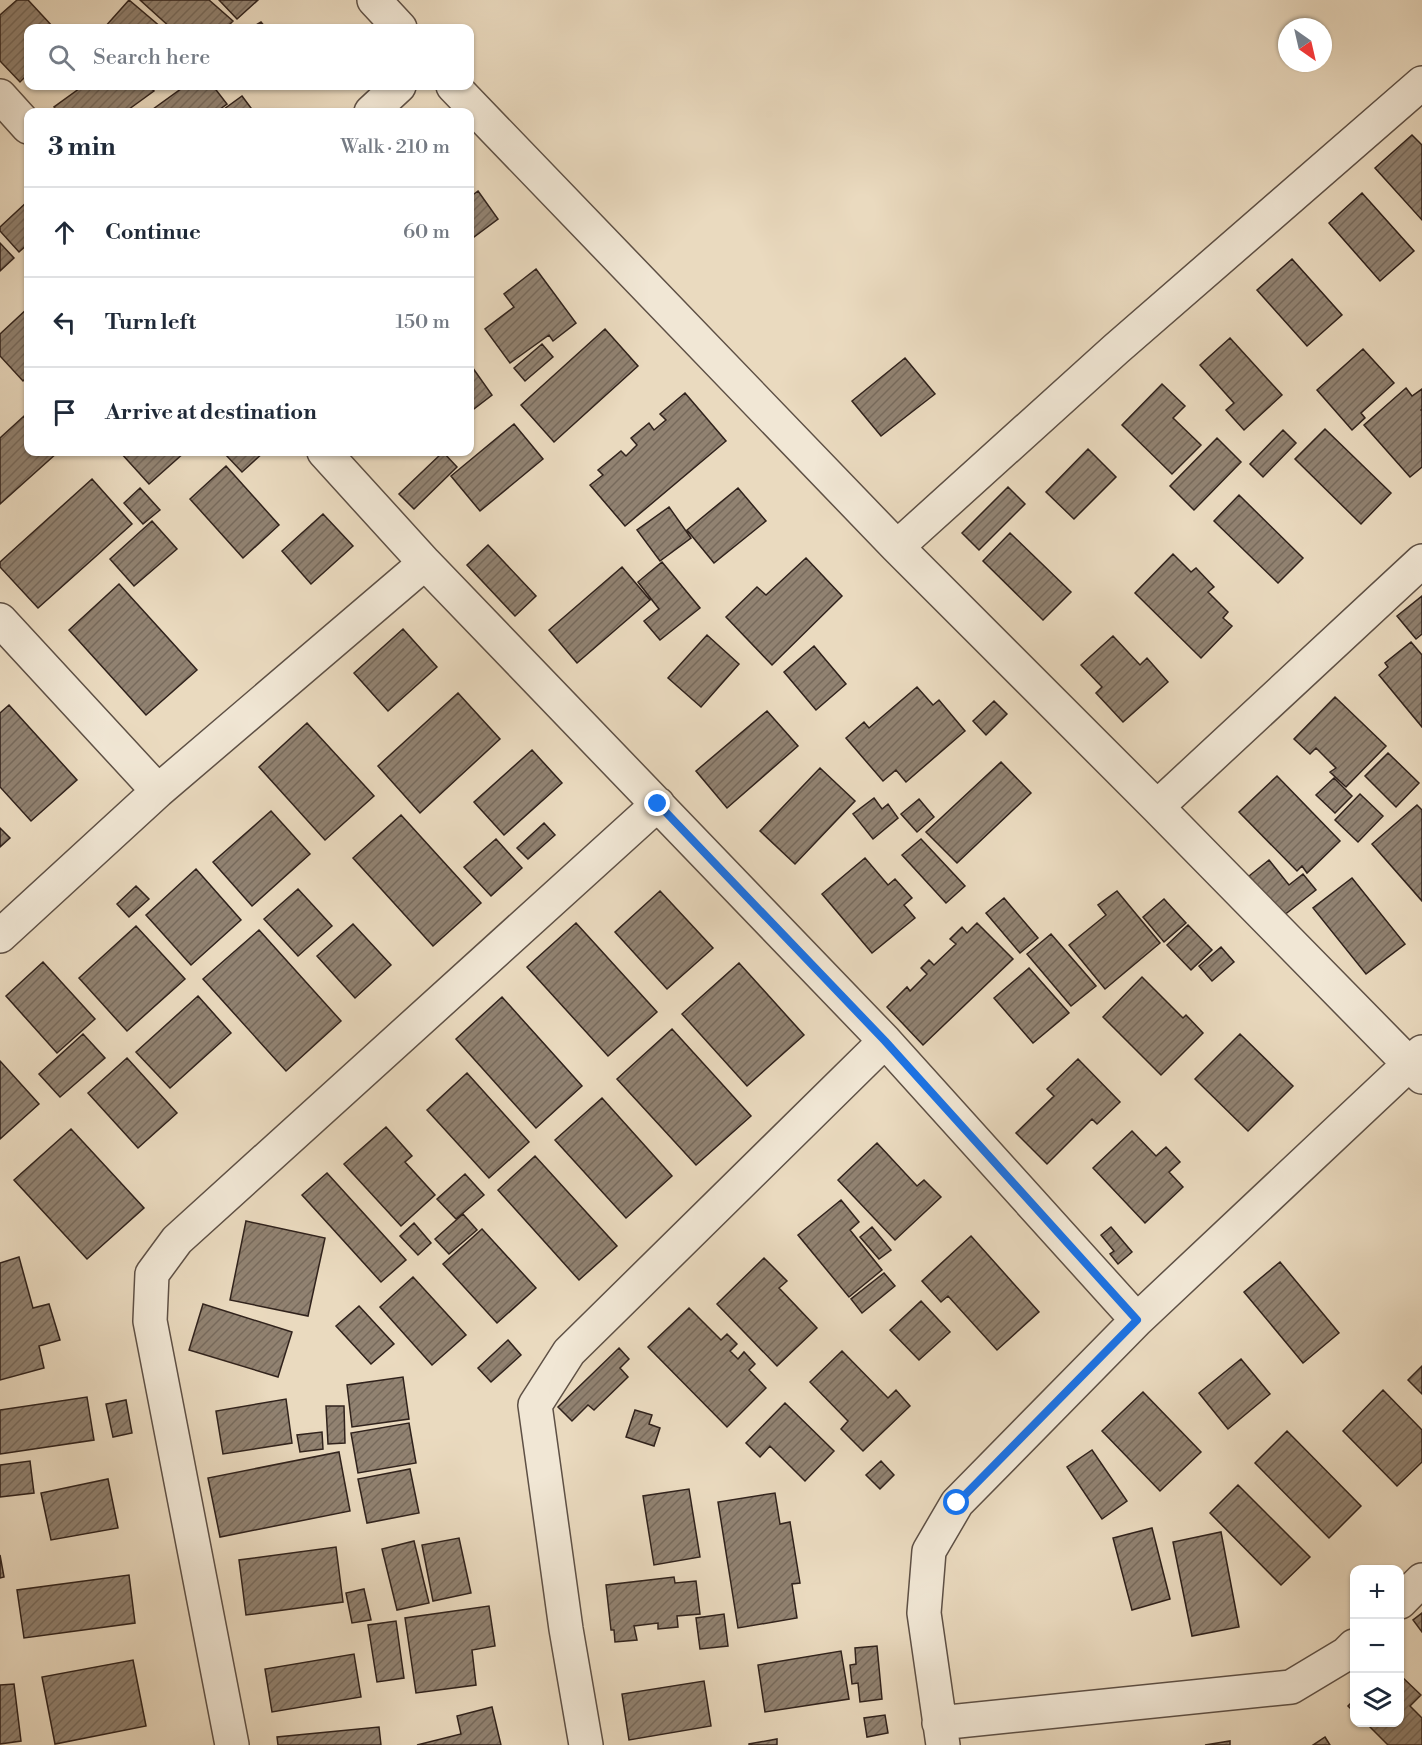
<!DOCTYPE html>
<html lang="en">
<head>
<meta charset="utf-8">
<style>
	:root { --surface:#fff; --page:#f2f2f3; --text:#1f2937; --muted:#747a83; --line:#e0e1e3 }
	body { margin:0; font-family:"Libre Bodoni",serif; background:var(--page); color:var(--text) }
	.controls { position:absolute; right:18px; bottom:18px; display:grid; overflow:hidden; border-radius:12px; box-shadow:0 2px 4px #0004 }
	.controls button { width:54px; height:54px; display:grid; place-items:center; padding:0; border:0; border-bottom:2px solid var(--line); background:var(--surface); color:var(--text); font:30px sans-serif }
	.compass { position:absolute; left:1278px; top:18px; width:54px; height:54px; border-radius:50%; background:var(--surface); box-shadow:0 2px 4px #0004; rotate:146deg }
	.stop { position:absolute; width:18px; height:18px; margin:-14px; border:4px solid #1a73e8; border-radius:50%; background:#fff }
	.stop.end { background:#1a73e8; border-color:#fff; box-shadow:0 2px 6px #0008 }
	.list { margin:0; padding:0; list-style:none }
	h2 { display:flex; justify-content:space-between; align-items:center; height:78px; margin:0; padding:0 24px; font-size:26px }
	h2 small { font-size:20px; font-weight:400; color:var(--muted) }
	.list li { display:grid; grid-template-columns:39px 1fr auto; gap:18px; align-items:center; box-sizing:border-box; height:90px; padding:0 24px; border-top:2px solid var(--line) }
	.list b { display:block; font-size:22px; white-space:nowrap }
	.list em { font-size:20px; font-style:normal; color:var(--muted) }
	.icon { flex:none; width:33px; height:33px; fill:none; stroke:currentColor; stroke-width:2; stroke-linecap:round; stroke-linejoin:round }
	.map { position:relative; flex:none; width:1422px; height:1745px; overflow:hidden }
	.search { position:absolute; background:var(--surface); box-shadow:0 2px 4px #0004; left:24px; top:24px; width:450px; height:66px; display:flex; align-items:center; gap:15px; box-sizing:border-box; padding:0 21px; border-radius:12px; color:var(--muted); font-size:22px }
	.panel { position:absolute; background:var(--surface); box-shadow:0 2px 4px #0004; left:24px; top:108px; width:450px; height:348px; border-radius:12px }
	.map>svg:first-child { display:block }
</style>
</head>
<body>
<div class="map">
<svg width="1422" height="1745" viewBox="0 0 1422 1745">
	<defs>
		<pattern id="building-hatch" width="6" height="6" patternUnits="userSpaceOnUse" patternTransform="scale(1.5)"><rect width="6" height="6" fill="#918271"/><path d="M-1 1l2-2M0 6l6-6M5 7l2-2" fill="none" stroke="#776a5c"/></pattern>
	</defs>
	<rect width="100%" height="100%" fill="#eadabf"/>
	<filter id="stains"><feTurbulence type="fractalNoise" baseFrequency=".00333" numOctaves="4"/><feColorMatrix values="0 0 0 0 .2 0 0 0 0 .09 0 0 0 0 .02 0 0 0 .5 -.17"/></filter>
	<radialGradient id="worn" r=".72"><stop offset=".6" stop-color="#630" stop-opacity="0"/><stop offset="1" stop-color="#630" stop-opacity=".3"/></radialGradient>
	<path fill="url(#building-hatch)" stroke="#30221c" stroke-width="1.5" d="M17,0H28L54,28H28V74L20,82L0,61V15Z
		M129,0L162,28H104Z
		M140,0H209L233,21L226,28H171Z
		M219,0H258L237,19Z
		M261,22L266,28H251Z
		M83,86H149L154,91L125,112H58L54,107Z
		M185,86H213L227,104L216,112H149Z
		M242,96L254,112H220Z
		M1412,135L1422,145V220L1375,168Z
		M478,191L498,219L470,240V197Z
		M1362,193L1414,251L1380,281L1329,223Z
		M28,201V244L19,252L0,231V227Z
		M0,243L14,258L0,271Z
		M1292,259L1342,315L1307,346L1257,290Z
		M536,269L576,323L553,341L549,335L510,363L485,329L514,307L504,294Z
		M28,308V376L23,381L0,356V334Z
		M605,329L638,366L554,442L521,405Z
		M1230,338L1282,395L1244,430L1226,410L1234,403L1200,365Z
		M542,344L553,357L525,381L514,368Z
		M1363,349L1394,383L1361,413L1365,418L1352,430L1317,390Z
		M905,358L935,394L881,436L852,401Z
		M470,364L492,395L470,412Z
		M1162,384L1185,406L1173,418L1201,445L1172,474L1122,425Z
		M1406,388L1412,396L1422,389V409L1421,410L1422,411V467L1410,477L1364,425Z
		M685,393L726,441L625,526L590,485L603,475L598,470L621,451L626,456L637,445L631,438L649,423L654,430L666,420L660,414Z
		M24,416L28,421V452L57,453L0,504V438Z
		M514,424L543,459L480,511L451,476Z
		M1325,429L1391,493L1361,524L1295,459Z
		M1283,430L1296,443L1263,477L1250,464Z
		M1217,438L1241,462L1194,510L1170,486Z
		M1088,449L1116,477L1074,519L1046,492Z
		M120,452H185L149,484Z
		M226,452H264L242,472L224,453Z
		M443,452L457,467L414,509L399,494Z
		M226,466L279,525L243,558L190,499Z
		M92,479L132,524L38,608L0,567V562Z
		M1008,487L1025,504L979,550L962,533Z
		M140,488L160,510L143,524L124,503Z
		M738,488L766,521L714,563L687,530Z
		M1239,495L1303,558L1278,583L1214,521Z
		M669,507L691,538L660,561L637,530Z
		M323,514L353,546L311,584L282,551Z
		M152,521L177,549L134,586L110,559Z
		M1010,533L1071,592L1043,620L983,561Z
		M488,545L536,596L515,616L467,565Z
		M1173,554L1191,572L1196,568L1214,587L1208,592L1228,612L1223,618L1232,626L1201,658L1135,593Z
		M806,558L842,596L772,665L726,617L757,587L766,595Z
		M662,562L700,608L660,640L644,621L659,609L638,582Z
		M622,567L650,600L577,663L549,630Z
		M119,584L197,670L146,715L69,630Z
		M1422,596V634L1416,639L1397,616Z
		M403,629L437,667L388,711L354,673Z
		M707,635L739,664L701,707L668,678Z
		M1113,636L1140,665L1147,658L1168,682L1123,722L1096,693L1102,687L1081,665Z
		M1411,642L1422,655V727L1379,675L1388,667L1385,663Z
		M814,646L846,684L816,710L784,672Z
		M917,687L933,705L939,700L965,731L906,782L896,770L883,781L846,738L864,722L869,728Z
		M458,693L500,739L420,813L378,766Z
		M1335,697L1386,746L1346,787L1330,772L1336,768L1316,748L1310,754L1294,739Z
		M994,701L1007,714L986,735L973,721Z
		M9,705L77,780L31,821L0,787V713Z
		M767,711L798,746L727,808L696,771Z
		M307,723L374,796L325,840L259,767Z
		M532,750L562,783L504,835L474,802Z
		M1388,753L1419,783L1396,807L1365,776Z
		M1001,762L1031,793L957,863L926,832Z
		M820,768L855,801L795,864L760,831Z
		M1277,776L1340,841L1307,873L1302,866L1297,871L1239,812Z
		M1334,778L1352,796L1335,813L1316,795Z
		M1360,794L1383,816L1358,842L1335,820Z
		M874,798L882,809L888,804L898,818L873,839L853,814Z
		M919,799L934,817L917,832L901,814Z
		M1417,805L1422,810V901L1372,844Z
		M271,811L310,854L252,906L213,862Z
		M401,815L481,903L433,946L353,858Z
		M544,823L555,835L528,859L517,848Z
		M0,828L10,838L0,847Z
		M496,839L522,868L491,896L464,867Z
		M921,839L965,886L946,903L902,855Z
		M865,858L888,885L895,879L912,898L904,905L915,918L872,953L822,894Z
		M1269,860L1289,885L1303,874L1316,890L1283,916L1249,876Z
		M196,869L241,920L191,965L146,915Z
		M1352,878L1405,944L1366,974L1313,908Z
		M136,886L149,899L129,917L117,904Z
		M298,889L332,926L298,956L264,919Z
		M660,891L713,948L667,989L615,932Z
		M1117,891L1160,943L1105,989L1069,945L1106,915L1098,905Z
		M1004,898L1038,938L1020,953L986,913Z
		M1164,899L1186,923L1164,942L1143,917Z
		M576,923L657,1012L608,1056L527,967Z
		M977,923L1013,959L923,1045L887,1007L907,987L910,991L927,974L921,968L929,960L934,965L956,944L950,939L962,927L967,933Z
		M353,924L391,965L355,998L317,956Z
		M1188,925L1212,950L1191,970L1167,945Z
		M136,926L185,979L127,1031L79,978Z
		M259,930L341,1021L286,1071L203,979Z
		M1051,934L1096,986L1071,1006L1027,954Z
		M1221,947L1234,962L1212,981L1199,966Z
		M43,962L95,1019L57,1053L6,996Z
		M739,963L804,1035L747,1086L682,1014Z
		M1029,968L1069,1013L1033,1043L994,998Z
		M1142,977L1183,1018L1186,1015L1203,1033L1161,1075L1103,1017Z
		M198,996L231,1033L170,1088L136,1052Z
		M502,997L582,1086L536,1128L456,1039Z
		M672,1029L751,1116L696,1165L617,1079Z
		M83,1034L105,1058L60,1097L39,1074Z
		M1240,1034L1293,1086L1248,1131L1195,1079Z
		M127,1058L177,1113L138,1148L88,1093Z
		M1078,1059L1120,1102L1097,1124L1092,1119L1047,1164L1016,1133L1054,1096L1047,1089Z
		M0,1061L39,1104L0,1139Z
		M467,1073L529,1142L489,1178L427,1110Z
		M602,1098L672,1176L626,1218L555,1140Z
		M386,1127L412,1156L405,1162L435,1195L401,1226L344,1164Z
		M71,1129L144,1208L87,1259L14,1180Z
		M1132,1131L1156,1156L1166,1147L1180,1162L1169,1172L1183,1187L1145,1223L1093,1168Z
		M877,1143L917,1186L924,1180L941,1197L895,1240L838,1180Z
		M535,1156L617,1246L579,1280L498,1190Z
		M327,1173L406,1260L381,1282L302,1195Z
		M465,1174L484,1195L456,1219L437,1199Z
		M841,1200L859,1222L850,1230L882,1270L849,1297L798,1235Z
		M463,1214L477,1230L449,1254L435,1239Z
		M246,1221L325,1238L308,1316L230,1300Z
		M414,1223L431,1243L418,1255L400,1236Z
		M872,1227L891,1250L879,1259L860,1237Z
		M1111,1227L1132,1252L1118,1264L1110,1254L1114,1251L1101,1235Z
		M482,1229L536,1288L497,1323L443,1264Z
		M971,1236L1039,1312L997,1350L948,1296L941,1302L922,1281Z
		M19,1257L33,1308L49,1304L60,1340L39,1346L44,1368L0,1380V1263Z
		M764,1258L787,1281L779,1288L817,1328L777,1366L717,1304Z
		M1280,1262L1339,1333L1303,1363L1244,1292Z
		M884,1273L895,1286L862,1313L851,1299Z
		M413,1277L466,1335L432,1365L380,1307Z
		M921,1301L950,1332L919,1360L890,1330Z
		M203,1304L292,1332L278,1377L189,1350Z
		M359,1306L394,1344L371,1364L336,1326Z
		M689,1308L721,1340L727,1334L737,1344L730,1351L738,1359L744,1352L755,1364L749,1370L766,1388L727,1427L648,1347Z
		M508,1340L521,1355L491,1382L478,1368Z
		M619,1348L629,1359L620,1368L628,1377L594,1410L588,1405L572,1421L558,1407Z
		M842,1351L888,1398L896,1390L910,1406L863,1451L841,1429L848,1421L810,1382Z
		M1241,1359L1270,1394L1228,1429L1199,1393Z
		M1422,1366V1394L1408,1380Z
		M403,1377L409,1419L352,1427L347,1385Z
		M1383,1390L1422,1430V1462L1397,1486L1343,1431Z
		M1143,1392L1201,1452L1160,1491L1102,1431Z
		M87,1397L94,1440L0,1454V1410Z
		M286,1399L292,1443L223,1454L216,1411Z
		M126,1400L132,1433L113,1437L106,1404Z
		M785,1403L834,1451L805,1481L770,1446L760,1457L746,1443Z
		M326,1406H344L345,1443L328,1444Z
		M635,1410L652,1415L649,1424L660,1428L654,1446L626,1437Z
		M409,1423L416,1463L358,1473L351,1433Z
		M1287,1431L1361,1506L1329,1538L1255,1463Z
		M322,1432L323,1449L300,1452L297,1435Z
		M1092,1450L1127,1501L1102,1519L1067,1467Z
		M339,1452L350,1511L220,1537L208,1478Z
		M30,1461L34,1493L0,1497V1465Z
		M881,1461L894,1475L880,1489L866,1475Z
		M410,1469L419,1513L367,1523L358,1479Z
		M108,1479L118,1528L51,1540L41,1493Z
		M1238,1485L1310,1557L1281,1585L1210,1513Z
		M689,1489L700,1557L654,1565L643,1496Z
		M775,1493L780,1524L790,1522L800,1583L792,1584L797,1618L738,1628L718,1502Z
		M1152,1528L1170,1599L1132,1610L1113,1538Z
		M1221,1532L1239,1627L1192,1636L1173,1542Z
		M459,1538L471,1593L433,1601L422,1545Z
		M414,1541L429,1603L397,1610L382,1549Z
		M336,1547L343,1602L246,1615L239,1560Z
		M0,1555L4,1577L0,1578Z
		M129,1575L135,1623L24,1638L17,1590Z
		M674,1577L675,1583L696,1581L700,1614L677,1616L678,1627L658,1629V1623L634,1626L637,1640L615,1642L614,1630H611L606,1585Z
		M364,1589L371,1620L352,1623L346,1593Z
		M489,1606L495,1646L472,1650L476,1685L416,1693L405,1618Z
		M1422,1613V1632L1413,1620Z
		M724,1614L728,1646L700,1649L696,1618Z
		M396,1621L404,1678L377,1682L368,1625Z
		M877,1646L882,1699L860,1702L858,1683L852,1684L850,1665L856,1664L855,1648Z
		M841,1651L849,1699L765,1712L758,1665Z
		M354,1654L361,1697L272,1712L265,1669Z
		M133,1660L146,1726L55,1744L42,1677Z
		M1400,1675L1421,1695L1410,1706L1422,1718V1745H1388L1365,1722H1400Z
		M704,1681L711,1726L629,1740L622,1694Z
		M14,1684L21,1741L0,1744V1685Z
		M1354,1700V1712L1348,1706Z
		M492,1707L501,1745H417L461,1734L457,1716Z
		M885,1715L888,1733L867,1737L864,1718Z
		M379,1727L381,1745H278L277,1737Z
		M1325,1737L1330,1745H1313Z
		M777,1739V1745H749V1744Z
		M1230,1741V1745H1205Z"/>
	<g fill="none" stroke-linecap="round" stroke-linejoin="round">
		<defs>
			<path id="minor" d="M374,0L400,28
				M453,86L897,547L1157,807L1422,1077
				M0,96L28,127
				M371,112L399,86
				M324,452L425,563L885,1041L1137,1320
				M897,547L1116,349L1422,83
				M0,620L158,791
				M1157,807L1422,561
				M0,936L158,791L425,563
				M1400,1602L1422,1580
				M939,1723L1291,1687L1346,1654L1354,1646
				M232,1745L150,1321L152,1274L177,1240L658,804
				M586,1745L566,1629L535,1405L569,1352L885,1041
				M943,1745L924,1613L929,1551L957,1503L1137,1320L1422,1052"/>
		</defs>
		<use href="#minor" stroke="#5e5045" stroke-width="36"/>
		<use href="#minor" stroke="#f1e7d5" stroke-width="33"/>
	</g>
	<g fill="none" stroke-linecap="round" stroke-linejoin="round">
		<path stroke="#1a73e8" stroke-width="8" d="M658,804L885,1041L1137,1320L957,1503"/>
	</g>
	<rect width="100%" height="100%" filter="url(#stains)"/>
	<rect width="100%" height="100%" fill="url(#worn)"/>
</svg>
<div class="controls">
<button>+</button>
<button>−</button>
<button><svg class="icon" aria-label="layers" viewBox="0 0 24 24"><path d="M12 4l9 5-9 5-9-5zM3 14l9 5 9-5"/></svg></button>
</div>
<svg class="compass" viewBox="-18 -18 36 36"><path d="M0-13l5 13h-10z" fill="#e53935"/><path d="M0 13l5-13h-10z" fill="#747a83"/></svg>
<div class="stop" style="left:957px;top:1503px"></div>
<div class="stop end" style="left:658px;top:804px"></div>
<div class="search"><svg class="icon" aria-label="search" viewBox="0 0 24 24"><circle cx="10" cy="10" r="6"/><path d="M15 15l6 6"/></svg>Search here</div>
<section class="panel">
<h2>3 min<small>Walk · 210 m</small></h2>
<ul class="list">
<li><svg class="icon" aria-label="ahead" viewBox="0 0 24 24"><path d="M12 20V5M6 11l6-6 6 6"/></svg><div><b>Continue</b></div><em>60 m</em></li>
<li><svg class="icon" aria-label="left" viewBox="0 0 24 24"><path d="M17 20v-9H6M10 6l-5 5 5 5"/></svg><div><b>Turn left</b></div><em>150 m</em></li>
<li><svg class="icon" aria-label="arrive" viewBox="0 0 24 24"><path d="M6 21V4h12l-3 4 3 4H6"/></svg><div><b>Arrive at destination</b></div></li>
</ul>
</section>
</div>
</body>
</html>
